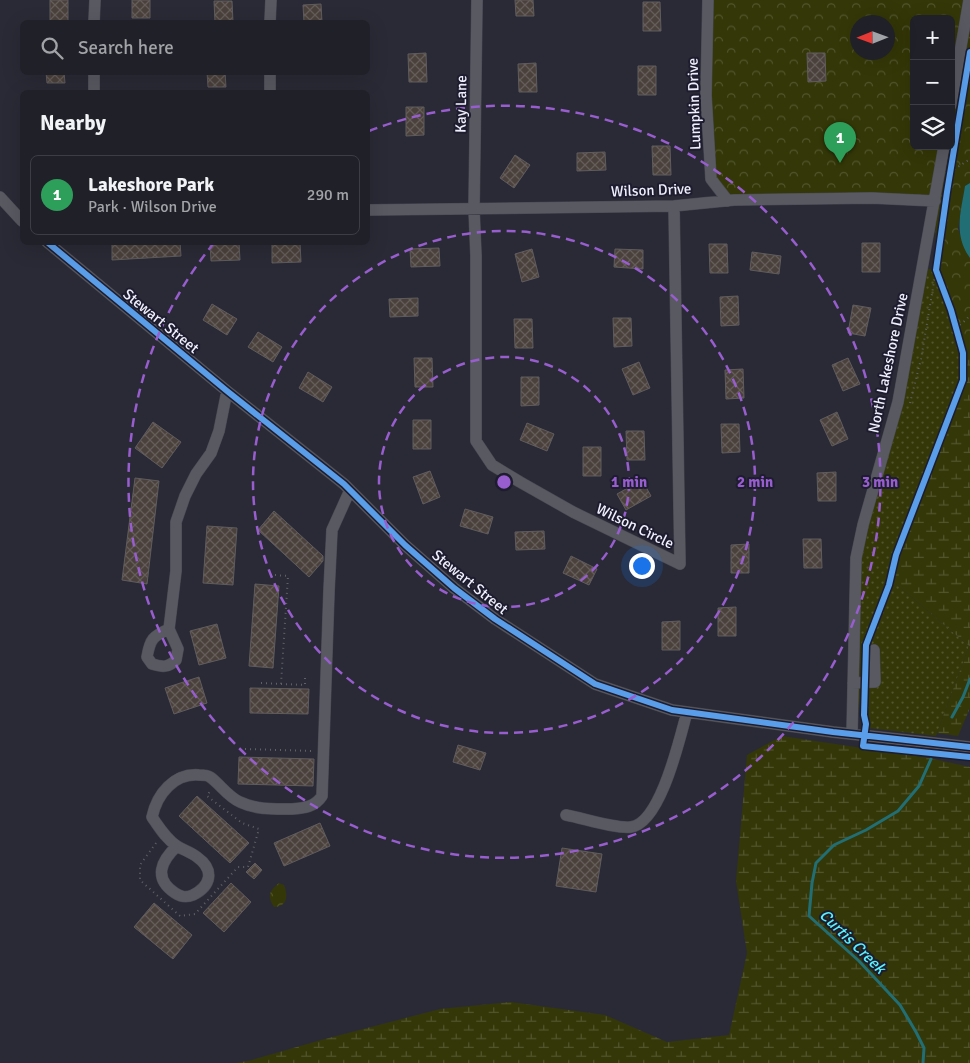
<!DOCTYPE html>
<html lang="en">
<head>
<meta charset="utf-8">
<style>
	:root { --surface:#202028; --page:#282830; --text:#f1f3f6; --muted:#a2a3a8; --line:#3d3e45; --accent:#aaaab7 }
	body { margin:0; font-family:Signika,sans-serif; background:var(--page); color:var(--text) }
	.controls { position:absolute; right:15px; top:15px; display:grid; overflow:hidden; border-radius:8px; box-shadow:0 5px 20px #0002 }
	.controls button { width:45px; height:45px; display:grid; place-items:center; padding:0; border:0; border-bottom:1px solid var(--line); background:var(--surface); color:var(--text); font:25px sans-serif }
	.compass { position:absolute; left:850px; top:15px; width:45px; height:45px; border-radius:50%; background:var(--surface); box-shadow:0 5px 20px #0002; rotate:269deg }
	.you { position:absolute; left:641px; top:565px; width:18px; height:18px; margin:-12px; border:4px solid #fff; border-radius:50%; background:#1a73e8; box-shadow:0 0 0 8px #1a73e833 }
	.badge { display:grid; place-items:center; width:32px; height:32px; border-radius:50%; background:var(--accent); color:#fff; font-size:16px; font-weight:700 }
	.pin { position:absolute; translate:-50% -41px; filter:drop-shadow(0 1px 2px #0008) }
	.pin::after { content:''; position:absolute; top:26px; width:18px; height:15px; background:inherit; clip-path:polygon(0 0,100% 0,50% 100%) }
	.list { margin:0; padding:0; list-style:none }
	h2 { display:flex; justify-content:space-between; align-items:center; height:65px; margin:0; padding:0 20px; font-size:21px }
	h2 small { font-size:16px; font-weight:400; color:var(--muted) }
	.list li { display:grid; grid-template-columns:32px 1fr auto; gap:15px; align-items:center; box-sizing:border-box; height:80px; margin:0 10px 10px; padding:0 10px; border:1px solid var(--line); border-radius:8px }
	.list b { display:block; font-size:19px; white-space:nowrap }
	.list p { margin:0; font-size:16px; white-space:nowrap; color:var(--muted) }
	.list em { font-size:16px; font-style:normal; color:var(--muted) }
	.icon { flex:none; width:28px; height:28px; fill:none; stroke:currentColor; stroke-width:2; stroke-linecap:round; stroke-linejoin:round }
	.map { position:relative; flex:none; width:970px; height:1063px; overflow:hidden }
	.search { position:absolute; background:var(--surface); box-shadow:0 5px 20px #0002; left:20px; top:20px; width:350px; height:55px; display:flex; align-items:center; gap:12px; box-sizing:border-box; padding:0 18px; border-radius:8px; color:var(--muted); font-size:19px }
	.panel { position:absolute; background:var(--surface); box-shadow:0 5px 20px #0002; left:20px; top:90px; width:350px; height:155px; border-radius:8px }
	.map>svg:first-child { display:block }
</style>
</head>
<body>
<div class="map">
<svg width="970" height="1063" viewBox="0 0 970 1063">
	<defs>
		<pattern id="grass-dots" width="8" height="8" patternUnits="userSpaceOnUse" patternTransform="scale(1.25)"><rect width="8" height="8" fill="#343707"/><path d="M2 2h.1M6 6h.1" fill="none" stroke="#52542c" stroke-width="1.8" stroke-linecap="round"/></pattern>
		<pattern id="wetland-marsh" width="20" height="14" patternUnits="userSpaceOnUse" patternTransform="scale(1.25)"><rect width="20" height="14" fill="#343707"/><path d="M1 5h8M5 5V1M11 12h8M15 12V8" fill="none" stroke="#52542c"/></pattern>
		<pattern id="park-crowns" width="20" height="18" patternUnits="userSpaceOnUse" patternTransform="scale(1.25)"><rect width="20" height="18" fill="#343707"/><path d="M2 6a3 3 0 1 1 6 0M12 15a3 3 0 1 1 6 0" fill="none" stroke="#52542c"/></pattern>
		<pattern id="building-cross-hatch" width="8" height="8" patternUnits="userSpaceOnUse" patternTransform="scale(1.25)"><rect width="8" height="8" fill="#4b413c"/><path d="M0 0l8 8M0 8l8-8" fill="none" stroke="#655d59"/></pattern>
	</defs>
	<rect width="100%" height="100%" fill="#2a2a36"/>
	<path fill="url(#grass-dots)" d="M922,268L936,270L963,353V380L889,578L969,646L936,736L868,728L864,724L860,717L854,622L856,558L898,402Z"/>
	<path fill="url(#wetland-marsh)" d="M970,349V708L958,736L937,733L969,646L889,578L963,380V353Z
		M782,736L929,758L970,767V1063H235L248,1061L321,1040L440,1009L511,1002L605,1015L667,1042L729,1035L747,953L736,881L747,755Z"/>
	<path fill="url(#park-crowns)" fill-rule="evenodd" d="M706,0H970V183L965,186L958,229L963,243L970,258V349L963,353L936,270L935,201H728L711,179ZM914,19H951V146H914ZM858,22H888V52H858Z
		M279,883L284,885C288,895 288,907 274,907C267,896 269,891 279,883Z"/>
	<path fill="#226e75" d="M970,183V258C953,234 961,212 965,186Z"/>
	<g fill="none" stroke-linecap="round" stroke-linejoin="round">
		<path stroke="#226e75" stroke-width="3" d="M952,717L963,697L970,679
			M923,1063L924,1048L916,1032L900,1005L859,961L809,916L812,883L816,863L834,845L866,830L898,811L919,786L931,759"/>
	</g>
	<path fill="url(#building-cross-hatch)" stroke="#605c5e" d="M50,0H68V22H50Z
		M132,0H150V18H132Z
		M515,0H533L534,16H516Z
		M214,1H232L233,22H215Z
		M643,2H660L661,31H643Z
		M321,4L322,22H304L303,5Z
		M426,53L427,82H409L408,54Z
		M807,53H825L826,81L808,82Z
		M536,63L537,92H519L518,64Z
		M638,66H656V95H638Z
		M46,72H64L65,83H47Z
		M207,72H225L226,87H208Z
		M406,107H424V135L406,136Z
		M652,146H670L671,175H653Z
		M605,152L606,170L577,171V153Z
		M515,155L530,165L514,188L500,178Z
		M112,242H180L181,256L112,260Z
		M228,242H239L240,260L211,261L210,243Z
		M300,243L301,262L272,263V244Z
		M862,243H880V272H862Z
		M709,244H727L728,273H710Z
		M439,248L440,266L411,267L410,249Z
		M532,249L539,277L522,282L515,254Z
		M615,249L643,250V269L614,267Z
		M752,252L781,256L779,274L750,270Z
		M738,296L739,325L721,326L720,297Z
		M418,298V316L390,317L389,299Z
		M212,304L237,319L227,335L203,320Z
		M853,305L871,308L865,336L848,333Z
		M613,318H631L632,346L614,347Z
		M514,319H532L533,348H515Z
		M258,332L282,347L273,362L248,347Z
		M414,358H432L433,387H415Z
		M848,358L860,384L843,391L832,365Z
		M639,362L650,388L633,395L622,369Z
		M743,369L744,398L726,399L725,370Z
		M308,372L332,387L323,402L299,388Z
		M521,377H539V405L521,406Z
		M837,412L848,439L832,446L820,420Z
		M413,420H431V449H413Z
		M153,422L181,442L162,468L135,448Z
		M527,423L554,434L547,451L520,440Z
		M721,424H739L740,452L722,453Z
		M626,431H644L645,460H627Z
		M583,447H601V476H583Z
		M430,471L440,497L423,504L413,477Z
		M836,472V501H818L817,473Z
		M135,478L159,481L147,584L122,580Z
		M642,480L651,496L626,510L617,494Z
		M465,509L493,517L488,534L460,526Z
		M274,511L323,556V561L309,577L258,530Z
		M207,526L237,528L233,585L203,583Z
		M544,531L545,549L516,550L515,532Z
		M803,539H821L822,568H804Z
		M749,544V573H731V545Z
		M571,556L597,569L589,585L563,573Z
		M255,584L279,586L273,668L249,666Z
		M736,607V636H718V608Z
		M680,621V650H662V622Z
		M217,624L226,658L199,665L190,631Z
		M199,677L207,703L174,714L165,688Z
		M250,688L309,689L308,714L250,713Z
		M458,745L486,753L480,770L453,762Z
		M239,757L314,759L313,786L238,784Z
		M197,796L249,843L230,863L179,816Z
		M320,823L330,846L284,866L274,843Z
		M562,848L602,854L596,892L556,886Z
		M255,863L262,870L254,879L246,872Z
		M231,883L251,902L224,932L203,913Z
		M154,903L192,935L173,959L134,927Z"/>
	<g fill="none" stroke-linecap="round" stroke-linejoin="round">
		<defs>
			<path id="minor" d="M477,0L474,209L476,256V441L492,465L520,482L573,512L680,564L674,206
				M708,0L706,95L711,179L728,201
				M94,22L95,0
				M270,22L271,0
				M94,92V72
				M270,92V72
				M951,105L969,0
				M0,197L22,221
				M368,210L674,206L734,200L872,198L935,201
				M47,242L227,391L344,484L405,545L454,588L495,619L595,684L672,710L833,732L970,747
				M169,629L178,649L176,660C168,668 162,667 152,664L147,657C150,639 153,636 169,629L176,571V522L185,496L196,474L211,453L219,431L227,391
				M853,683L875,682L874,650
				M852,734L856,558L863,525L898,402L944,146
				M566,815C583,818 615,829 631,827C661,823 680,737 687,712
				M177,846C161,861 153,878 175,893C181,897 186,898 193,895C211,886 215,870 197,857C191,852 183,850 177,846C166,839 159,827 152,817C157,794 174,773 199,775C203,775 207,775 210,777C220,784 228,797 240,802C257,810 274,809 292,809C304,808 315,807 322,796L329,591L332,530L350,490"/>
		</defs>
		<use href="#minor" stroke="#484852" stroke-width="12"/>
		<path stroke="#606068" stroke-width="2" stroke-dasharray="1 4" stroke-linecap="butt" d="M950,172L970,159
			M956,328L967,319L970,314
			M910,403L921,359L936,270
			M275,575L288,576L281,684
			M866,633L870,635
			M261,683L305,685V676
			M245,749L313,751
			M156,843L140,865V880L180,916L195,914L238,867H248L259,829L242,823L207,796L210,791"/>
		<use href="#minor" stroke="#585961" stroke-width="11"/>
		<defs>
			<path id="cycleway" d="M970,52L947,192L936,270L951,310L963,353V380L896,555L889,585L866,645L864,715L866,724L863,746L970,757
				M47,242L227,391L344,484L405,545L454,588L495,619L595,684L672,710L833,732L970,747"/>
		</defs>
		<use href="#cycleway" stroke="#1d1d2f" stroke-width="9"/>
		<use href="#cycleway" stroke="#5a9eea" stroke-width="6"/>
	</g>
	<g fill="none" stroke="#985dce" stroke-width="2.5" stroke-dasharray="9 6">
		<circle cx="504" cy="482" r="125"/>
		<circle cx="504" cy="482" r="251"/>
		<path d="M369 131A376 376 0 1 1 214 243"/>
	</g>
	<g text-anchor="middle" stroke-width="4" stroke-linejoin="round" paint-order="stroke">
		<g font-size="15" fill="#efeffd" stroke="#1d1d2f">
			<text transform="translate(461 104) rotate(-89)" y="5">Kay Lane</text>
			<text transform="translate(694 104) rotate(-92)" y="5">Lumpkin Drive</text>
			<text transform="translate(651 190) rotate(-2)" y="5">Wilson Drive</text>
			<text transform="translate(161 321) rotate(39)" y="5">Stewart Street</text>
			<text transform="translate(888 363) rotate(-78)" y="5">North Lakeshore Drive</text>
			<text transform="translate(635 526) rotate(26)" y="5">Wilson Circle</text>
			<text transform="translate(470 582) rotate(39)" y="5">Stewart Street</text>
		</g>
		<g font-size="16" font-style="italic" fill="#58f0fc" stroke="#1d1d2f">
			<text transform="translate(853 941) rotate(44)" y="6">Curtis Creek</text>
		</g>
	</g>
	<circle cx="504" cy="482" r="8" fill="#985dce" stroke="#1d1d2f" stroke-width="2.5"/>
	<g font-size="15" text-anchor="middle" font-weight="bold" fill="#985dce" stroke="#1d1d2f" stroke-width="4" stroke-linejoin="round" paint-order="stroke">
		<text x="629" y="487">1 min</text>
		<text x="755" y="487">2 min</text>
		<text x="880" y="487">3 min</text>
	</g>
</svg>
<div class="controls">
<button>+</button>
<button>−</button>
<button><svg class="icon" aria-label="layers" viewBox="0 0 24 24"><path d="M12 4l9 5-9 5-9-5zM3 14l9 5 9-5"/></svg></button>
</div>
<svg class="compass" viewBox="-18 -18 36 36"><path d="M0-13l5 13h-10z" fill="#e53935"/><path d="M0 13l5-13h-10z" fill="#a2a3a8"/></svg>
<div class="you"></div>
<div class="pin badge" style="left:840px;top:163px;background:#2e9e5b">1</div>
<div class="search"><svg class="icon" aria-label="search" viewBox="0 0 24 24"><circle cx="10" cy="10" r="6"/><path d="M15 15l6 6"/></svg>Search here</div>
<section class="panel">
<h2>Nearby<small></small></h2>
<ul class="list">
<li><span class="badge" style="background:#2e9e5b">1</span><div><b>Lakeshore Park</b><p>Park · Wilson Drive</p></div><em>290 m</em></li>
</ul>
</section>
</div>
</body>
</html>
